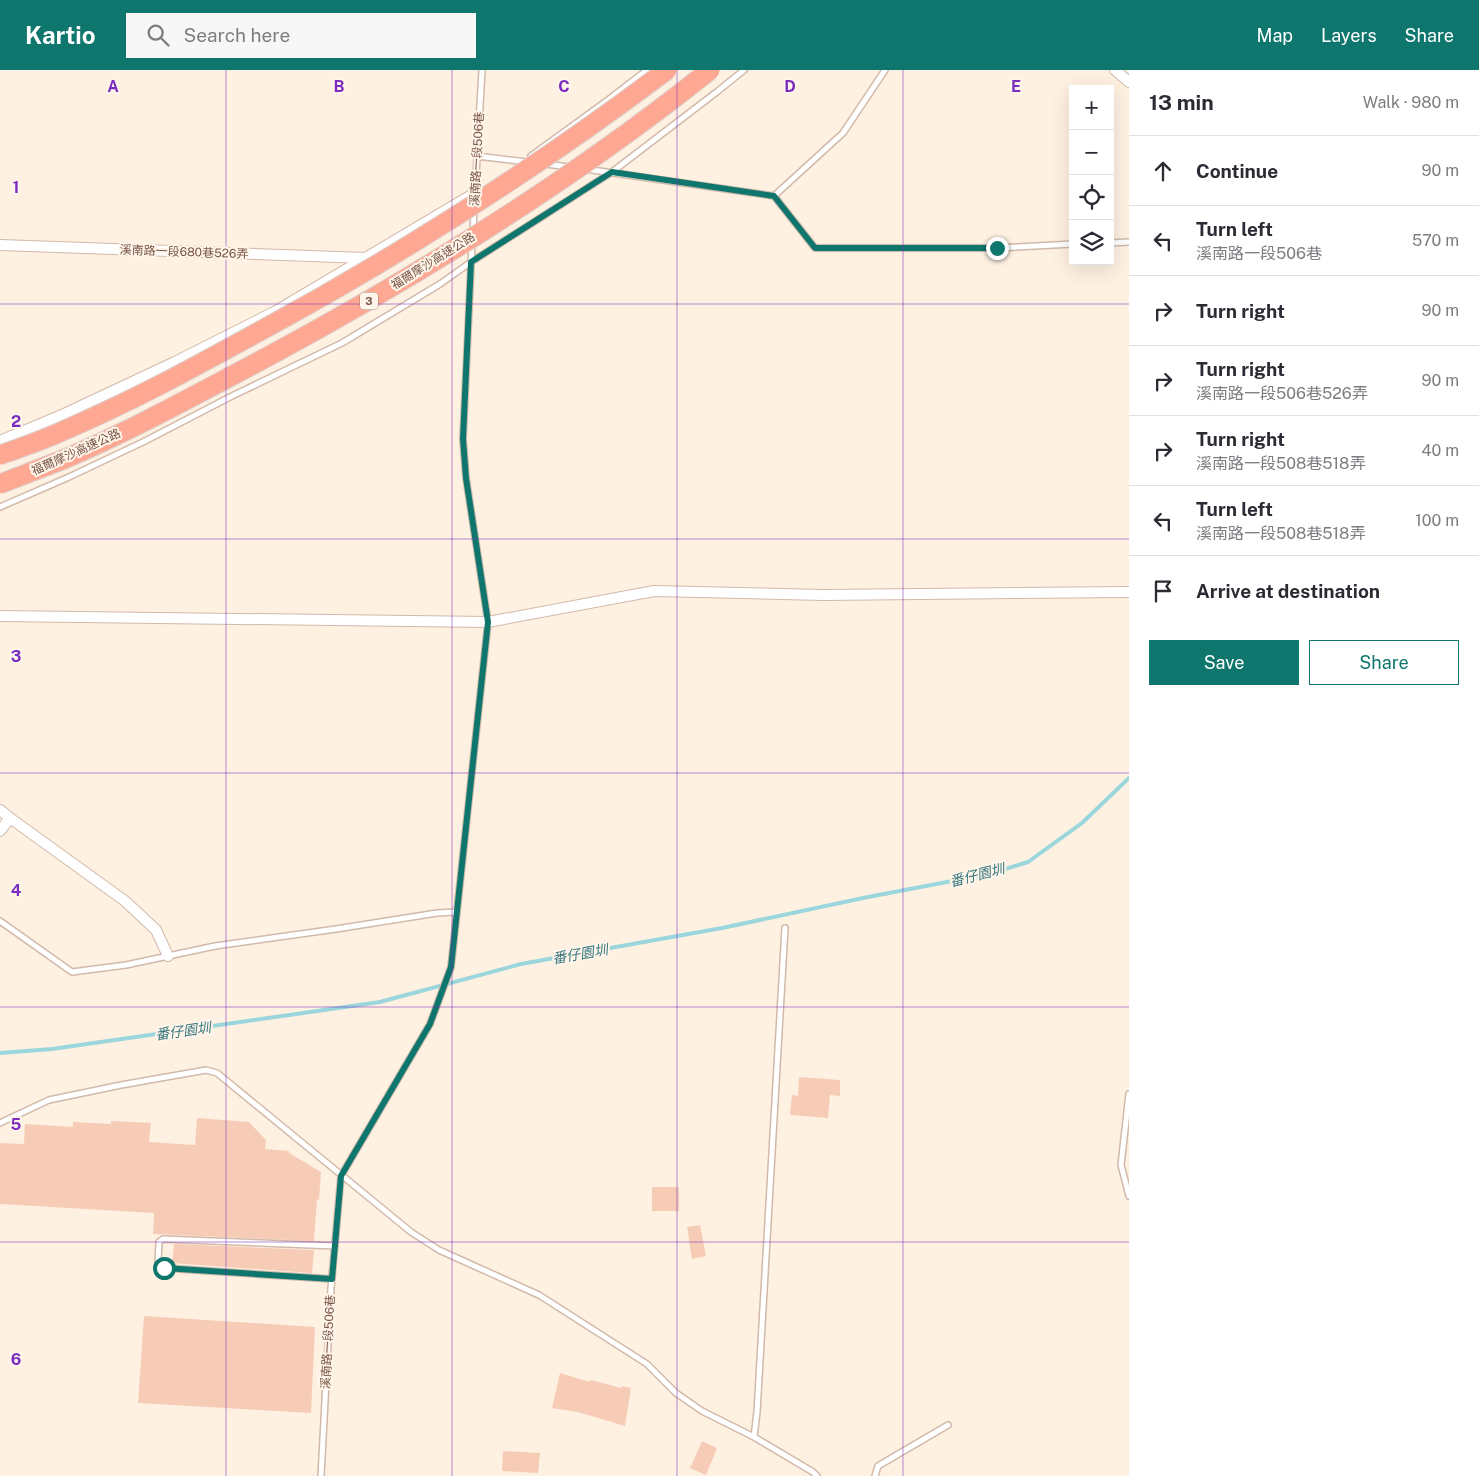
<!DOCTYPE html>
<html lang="en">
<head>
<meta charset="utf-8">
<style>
	:root { --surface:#fff; --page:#f7f7f7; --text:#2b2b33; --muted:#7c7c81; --line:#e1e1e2; --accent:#0f766e }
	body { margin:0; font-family:"Public Sans","Noto Sans TC",sans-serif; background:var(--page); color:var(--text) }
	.controls { position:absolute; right:15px; top:15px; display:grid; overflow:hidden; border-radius:0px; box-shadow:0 5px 20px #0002 }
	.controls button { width:45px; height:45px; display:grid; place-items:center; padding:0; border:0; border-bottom:1px solid var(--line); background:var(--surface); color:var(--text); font:25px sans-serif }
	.stop { position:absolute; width:15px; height:15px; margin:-11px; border:4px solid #0f766e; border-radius:50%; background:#fff }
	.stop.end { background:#0f766e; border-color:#fff; box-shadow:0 1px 5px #0008 }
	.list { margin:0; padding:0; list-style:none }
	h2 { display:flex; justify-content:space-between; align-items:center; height:65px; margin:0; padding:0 20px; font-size:21px }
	h2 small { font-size:16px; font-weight:400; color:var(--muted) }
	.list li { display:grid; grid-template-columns:32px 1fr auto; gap:15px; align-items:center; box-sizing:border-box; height:70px; padding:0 20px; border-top:1px solid var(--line) }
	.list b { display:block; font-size:19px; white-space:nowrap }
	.list p { margin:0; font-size:16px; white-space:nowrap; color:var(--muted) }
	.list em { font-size:16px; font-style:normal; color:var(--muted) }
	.actions { display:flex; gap:10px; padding:15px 20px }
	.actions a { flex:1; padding:11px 0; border:1px solid var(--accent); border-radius:0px; text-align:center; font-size:18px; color:var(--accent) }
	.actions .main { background:var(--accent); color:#fff }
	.icon { flex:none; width:28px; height:28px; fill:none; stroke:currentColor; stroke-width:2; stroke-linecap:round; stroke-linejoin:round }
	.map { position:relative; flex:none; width:1129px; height:1406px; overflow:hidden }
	header { display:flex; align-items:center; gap:30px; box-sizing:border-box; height:70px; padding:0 25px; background:var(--accent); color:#fff }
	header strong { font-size:24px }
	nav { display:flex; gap:28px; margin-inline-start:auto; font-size:18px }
	.search { width:350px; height:45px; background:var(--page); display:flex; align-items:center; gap:12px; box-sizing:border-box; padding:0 18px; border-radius:0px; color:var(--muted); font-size:19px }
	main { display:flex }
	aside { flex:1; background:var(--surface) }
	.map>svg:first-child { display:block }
</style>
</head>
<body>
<header>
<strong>Kartio</strong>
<div class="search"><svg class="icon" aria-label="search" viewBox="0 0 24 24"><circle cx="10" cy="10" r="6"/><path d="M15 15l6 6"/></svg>Search here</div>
<nav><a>Map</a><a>Layers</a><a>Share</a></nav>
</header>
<main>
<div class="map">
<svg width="1129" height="1406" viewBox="0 0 1129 1406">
	<rect width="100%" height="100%" fill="#fef1e2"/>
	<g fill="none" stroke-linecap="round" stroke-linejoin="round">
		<path stroke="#9ad6dc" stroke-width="4" d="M0,983L52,979L380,932L521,894L722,858L868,827L989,804L1028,792L1082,753L1129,708"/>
	</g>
	<path fill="#f6ccb7" d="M799,1007L840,1010V1026L830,1025L828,1048L790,1045L792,1025L798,1026Z
		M197,1048L249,1052L266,1070L265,1079L289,1081V1083L321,1102L319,1130L317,1129L314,1171L153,1164L154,1143L0,1134V1073L24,1074L25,1054L73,1057V1052L111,1054V1051L151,1053L149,1072L195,1075Z
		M652,1117H679V1141H652Z
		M700,1155L706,1186L692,1189L687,1157Z
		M174,1174L314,1180L312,1203L172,1193Z
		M144,1246L315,1257L311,1343L138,1333Z
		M560,1303L590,1312L591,1310L621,1318L622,1316L631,1318L625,1356L578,1342L552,1338Z
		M702,1371L717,1378L706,1405L690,1398Z
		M503,1381L540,1383L538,1403L502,1401Z"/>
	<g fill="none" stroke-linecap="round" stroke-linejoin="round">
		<defs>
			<path id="service" d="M477,86L527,92
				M531,86L608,30L647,0
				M546,94L569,97
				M585,99L774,126L843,63L885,0
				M475,124L482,0
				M774,126L815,178H997L1073,174
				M473,162L474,140
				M1110,173L1129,172
				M0,437L69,407L143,372L232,326L342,273L440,214L471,192L612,102L718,21L744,0
				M0,851L72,902L126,895L215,876L336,859L437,843L457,842
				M1129,1024L1121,1095L1129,1126
				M0,1053L49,1030L121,1015L206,1000L217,1003L411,1162L439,1180L539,1225L647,1294L676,1323L702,1341L754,1367L813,1402L817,1406
				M332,1209L164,1198L158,1192L159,1172L163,1169L335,1176
				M754,1367L757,1342L785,858
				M321,1406L331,1218L341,1106L430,954L451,897L488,552L466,408L463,369L472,173
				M875,1406L878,1396L948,1355"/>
			<path id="minor" d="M1115,0L1129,12
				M0,175L366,188
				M0,371L64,344L175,292L276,241L475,123
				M0,546L488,552L654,521L823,525L1129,522
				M0,740L10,748L0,761
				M10,748L125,831L156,860L168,886"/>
		</defs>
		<use href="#service" stroke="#d2b9aa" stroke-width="8"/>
		<use href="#minor" stroke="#d2b9aa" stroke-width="12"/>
		<use href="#service" stroke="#fff" stroke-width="5"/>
		<use href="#minor" stroke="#fff" stroke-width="10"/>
		<defs>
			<path id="motorway-bridge" d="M0,385C22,377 44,370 65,360C133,331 198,295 262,260C404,183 538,97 667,0
				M0,414C21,406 41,398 62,390C133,360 201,322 269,286C421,204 575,108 710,0"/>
		</defs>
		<use href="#motorway-bridge" stroke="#dcd3cf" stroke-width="21" stroke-linecap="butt"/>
		<use href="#motorway-bridge" stroke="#fea893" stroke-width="19"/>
	</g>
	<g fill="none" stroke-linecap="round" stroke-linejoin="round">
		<path stroke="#0f766e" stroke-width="6" d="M164,1198L332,1209L341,1106L430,954L451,897L488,552L466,408L463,369L471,192L612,102L774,126L815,178H997"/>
	</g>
	<path fill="none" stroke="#7b2cbf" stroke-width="1" stroke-opacity="0.55" d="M226,0V1406M452,0V1406M677,0V1406M903,0V1406M0,234H1129M0,469H1129M0,703H1129M0,937H1129M0,1172H1129"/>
	<g text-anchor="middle" stroke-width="4" stroke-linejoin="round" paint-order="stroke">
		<rect fill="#fff5ea" stroke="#a08477" stroke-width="1" x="360" y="222.5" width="18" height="17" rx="4"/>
		<g font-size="11" font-weight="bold" fill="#785446">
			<text x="369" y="235">3</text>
		</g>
		<g font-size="12" fill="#785446" stroke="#fff5ea">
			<text transform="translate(477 89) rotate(-87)" y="4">溪南路一段506巷</text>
			<text transform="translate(184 182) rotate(2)" y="4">溪南路一段680巷526弄</text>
			<text transform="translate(433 191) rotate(-32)" y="4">福爾摩沙高速公路</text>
			<text transform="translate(76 382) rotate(-24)" y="4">福爾摩沙高速公路</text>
			<text transform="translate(328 1272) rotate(-87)" y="4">溪南路一段506巷</text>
		</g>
		<g font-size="14" font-style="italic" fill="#39787e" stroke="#fff5ea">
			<text transform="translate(977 805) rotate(-14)" y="5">番仔園圳</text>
			<text transform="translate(580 884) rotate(-10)" y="5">番仔園圳</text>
			<text transform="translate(183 961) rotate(-8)" y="5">番仔園圳</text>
		</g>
	</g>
	<g font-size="16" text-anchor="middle" font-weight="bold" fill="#7b2cbf" stroke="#fff5ea" stroke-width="4" stroke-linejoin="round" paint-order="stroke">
		<text x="113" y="22">A</text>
		<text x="339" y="22">B</text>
		<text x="564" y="22">C</text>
		<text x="790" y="22">D</text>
		<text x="1016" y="22">E</text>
		<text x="16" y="123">1</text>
		<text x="16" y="357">2</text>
		<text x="16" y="592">3</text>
		<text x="16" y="826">4</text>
		<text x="16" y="1060">5</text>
		<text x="16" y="1295">6</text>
	</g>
</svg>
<div class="controls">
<button>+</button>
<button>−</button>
<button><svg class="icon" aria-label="locate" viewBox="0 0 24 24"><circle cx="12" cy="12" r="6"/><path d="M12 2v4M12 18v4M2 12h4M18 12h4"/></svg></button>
<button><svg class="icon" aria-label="layers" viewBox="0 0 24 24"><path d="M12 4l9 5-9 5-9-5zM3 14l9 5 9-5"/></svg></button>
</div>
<div class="stop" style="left:164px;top:1198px"></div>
<div class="stop end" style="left:997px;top:178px"></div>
</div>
<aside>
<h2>13 min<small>Walk · 980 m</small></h2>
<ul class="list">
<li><svg class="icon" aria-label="ahead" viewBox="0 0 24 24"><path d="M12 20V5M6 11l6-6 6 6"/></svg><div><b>Continue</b></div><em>90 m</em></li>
<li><svg class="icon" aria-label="left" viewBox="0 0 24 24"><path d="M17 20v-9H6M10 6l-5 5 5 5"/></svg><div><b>Turn left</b><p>溪南路一段506巷</p></div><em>570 m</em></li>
<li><svg class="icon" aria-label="right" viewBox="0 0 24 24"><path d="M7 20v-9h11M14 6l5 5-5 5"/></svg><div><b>Turn right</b></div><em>90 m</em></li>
<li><svg class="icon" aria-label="right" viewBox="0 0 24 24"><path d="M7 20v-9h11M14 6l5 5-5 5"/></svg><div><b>Turn right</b><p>溪南路一段506巷526弄</p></div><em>90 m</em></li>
<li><svg class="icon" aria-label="right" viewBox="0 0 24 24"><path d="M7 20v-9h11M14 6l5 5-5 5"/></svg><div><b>Turn right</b><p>溪南路一段508巷518弄</p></div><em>40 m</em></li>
<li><svg class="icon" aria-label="left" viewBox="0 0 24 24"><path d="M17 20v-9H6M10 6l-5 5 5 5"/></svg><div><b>Turn left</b><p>溪南路一段508巷518弄</p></div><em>100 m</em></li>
<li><svg class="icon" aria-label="arrive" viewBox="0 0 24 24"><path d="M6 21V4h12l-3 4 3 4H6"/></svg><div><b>Arrive at destination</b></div></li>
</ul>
<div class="actions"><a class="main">Save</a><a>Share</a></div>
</aside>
</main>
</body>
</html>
